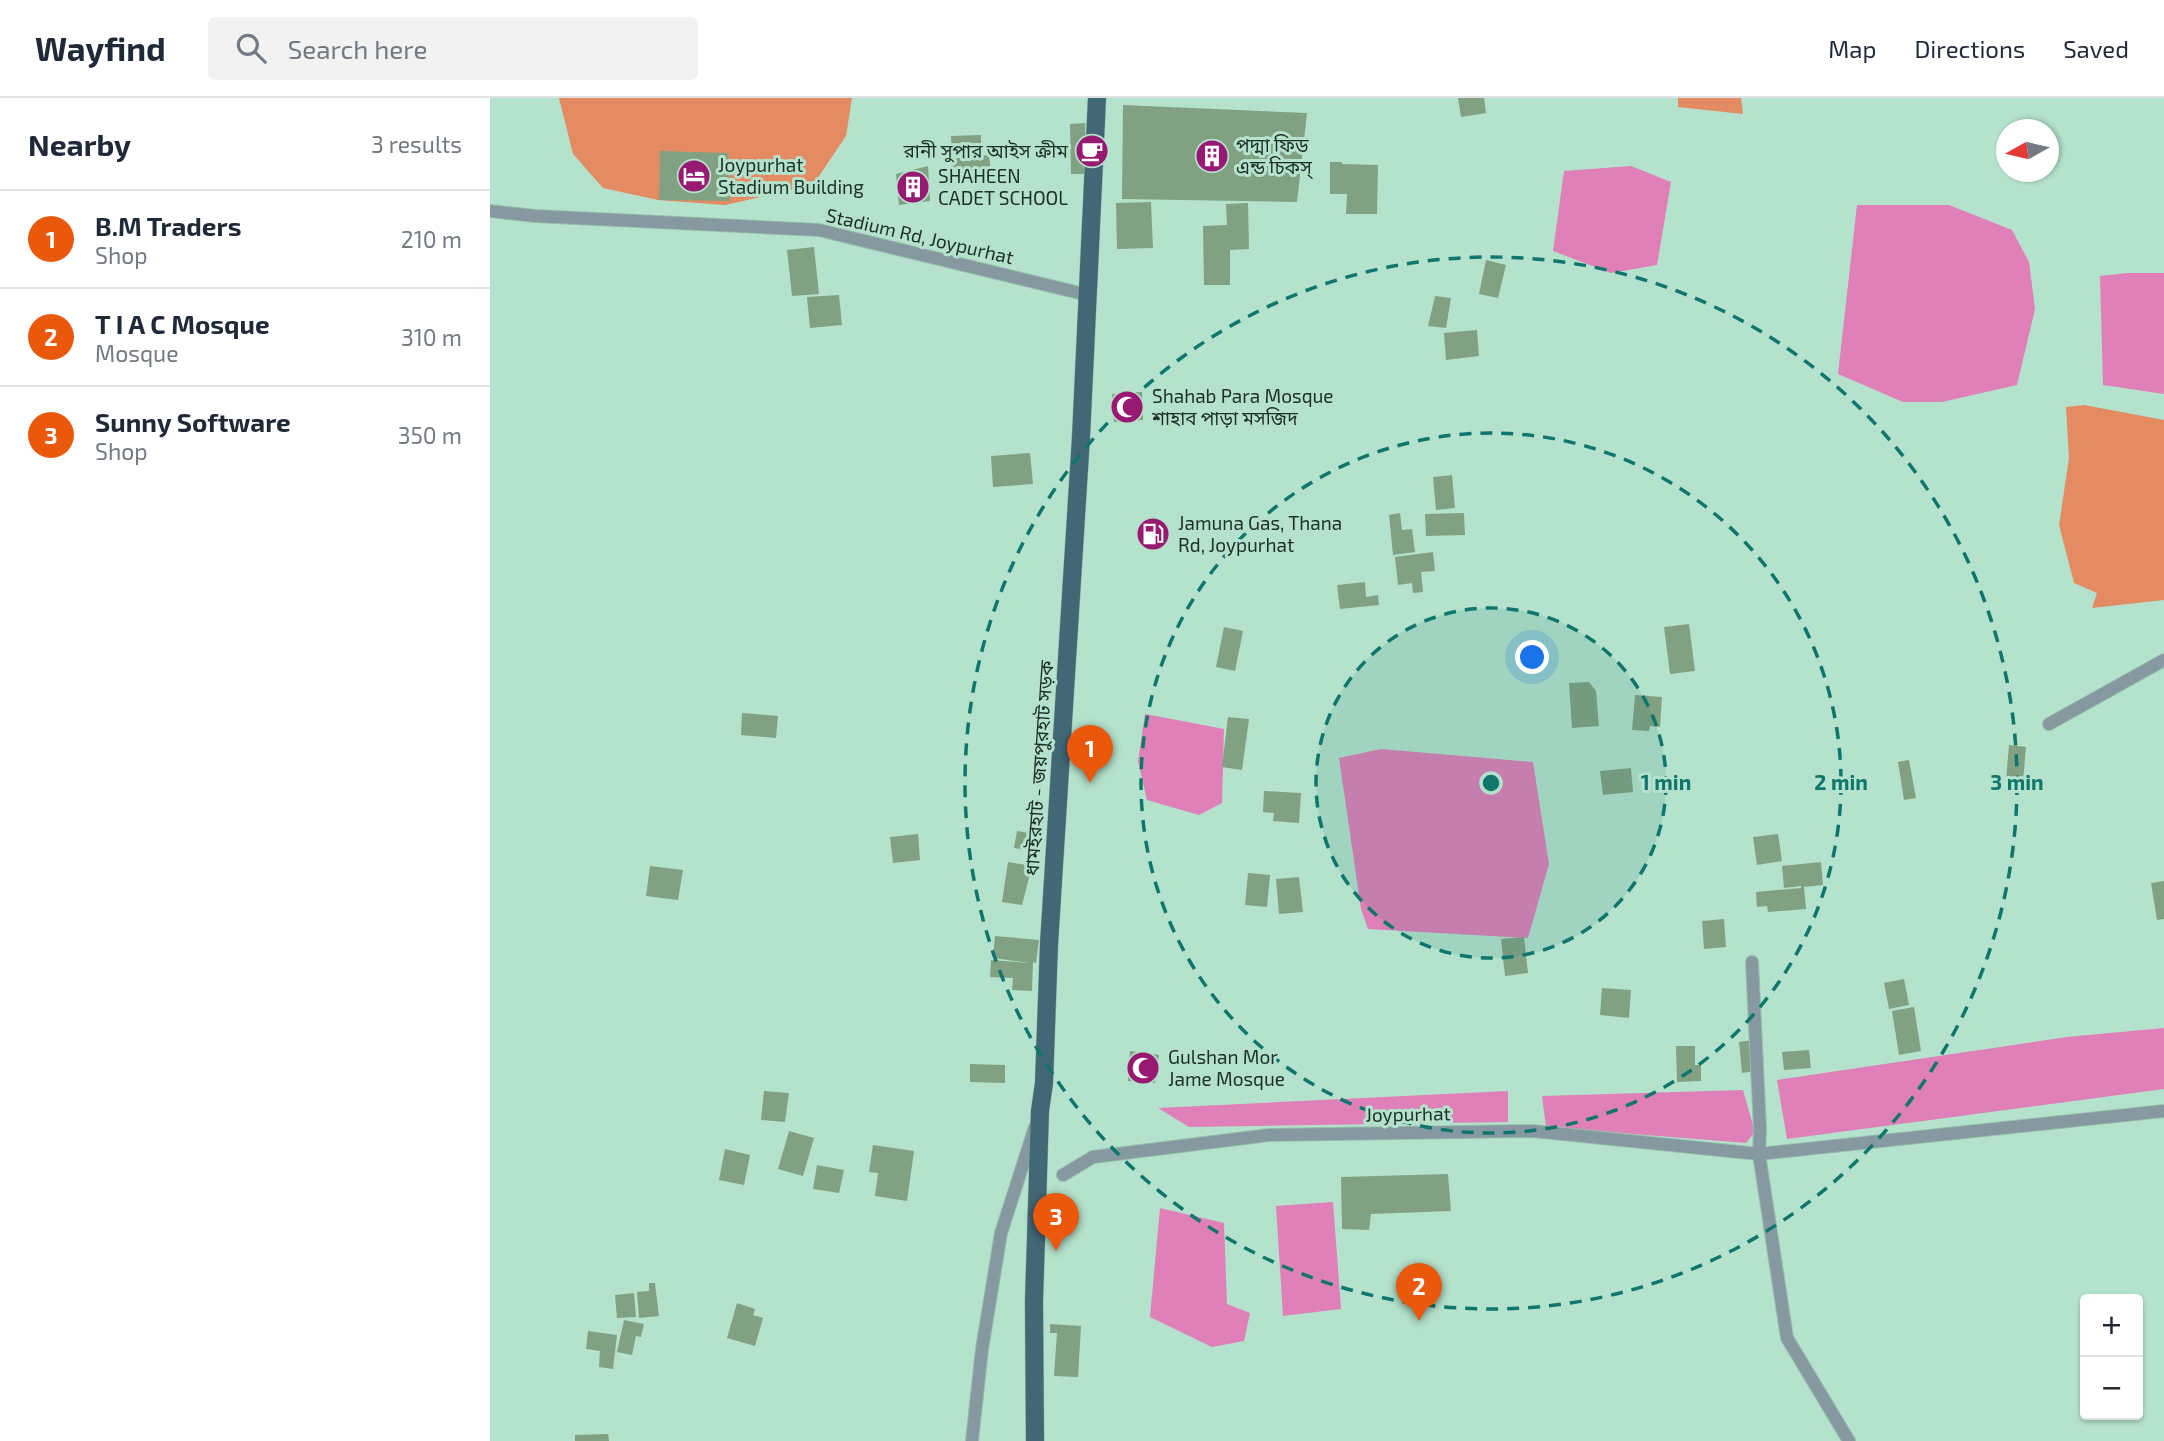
<!DOCTYPE html>
<html lang="en">
<head>
<meta charset="utf-8">
<style>
	:root { --surface:#fff; --page:#f2f2f3; --text:#1f2937; --muted:#747a83; --line:#e0e1e3; --accent:#ea580c }
	body { margin:0; font-family:"Exo 2","Noto Sans Bengali",sans-serif; background:var(--page); color:var(--text) }
	.controls { position:absolute; right:21px; bottom:21px; display:grid; overflow:hidden; border-radius:7px; box-shadow:0 2px 5px #0004 }
	.controls button { width:63px; height:63px; display:grid; place-items:center; padding:0; border:0; border-bottom:2px solid var(--line); background:var(--surface); color:var(--text); font:35px sans-serif }
	.compass { position:absolute; left:1506px; top:21px; width:63px; height:63px; border-radius:50%; background:var(--surface); box-shadow:0 2px 5px #0004; rotate:262deg }
	.you { position:absolute; left:1043px; top:560px; width:24px; height:24px; margin:-18px; border:5px solid #fff; border-radius:50%; background:#1a73e8; box-shadow:0 0 0 10px #1a73e833 }
	.badge { display:grid; place-items:center; width:46px; height:46px; border-radius:50%; background:var(--accent); color:#fff; font-size:23px; font-weight:700 }
	.pin { position:absolute; translate:-50% -58px; filter:drop-shadow(0 2px 4px #0008) }
	.pin::after { content:''; position:absolute; top:37px; width:24px; height:21px; background:inherit; clip-path:polygon(0 0,100% 0,50% 100%) }
	.list { margin:0; padding:0; list-style:none }
	h2 { display:flex; justify-content:space-between; align-items:center; height:91px; margin:0; padding:0 28px; font-size:30px }
	h2 small { font-size:23px; font-weight:400; color:var(--muted) }
	.list li { display:grid; grid-template-columns:46px 1fr auto; gap:21px; align-items:center; box-sizing:border-box; height:98px; padding:0 28px; border-top:2px solid var(--line) }
	.list b { display:block; font-size:26px; white-space:nowrap }
	.list p { margin:0; font-size:23px; white-space:nowrap; color:var(--muted) }
	.list em { font-size:23px; font-style:normal; color:var(--muted) }
	.icon { flex:none; width:38px; height:38px; fill:none; stroke:currentColor; stroke-width:2; stroke-linecap:round; stroke-linejoin:round }
	.map { position:relative; flex:none; width:1674px; height:1343px; overflow:hidden }
	header { display:flex; align-items:center; gap:42px; box-sizing:border-box; height:98px; padding:0 35px; background:var(--surface); border-bottom:2px solid var(--line) }
	header strong { font-size:33px }
	nav { display:flex; gap:38px; margin-inline-start:auto; font-size:24px }
	.search { width:490px; height:63px; background:var(--page); display:flex; align-items:center; gap:18px; box-sizing:border-box; padding:0 24px; border-radius:7px; color:var(--muted); font-size:26px }
	main { display:flex }
	aside { flex:1; background:var(--surface) }
	.map>svg:first-child { display:block }
</style>
</head>
<body>
<header>
<strong>Wayfind</strong>
<div class="search"><svg class="icon" aria-label="search" viewBox="0 0 24 24"><circle cx="10" cy="10" r="6"/><path d="M15 15l6 6"/></svg>Search here</div>
<nav><a>Map</a><a>Directions</a><a>Saved</a></nav>
</header>
<main>
<aside>
<h2>Nearby<small>3 results</small></h2>
<ul class="list">
<li><span class="badge">1</span><div><b>B.M Traders</b><p>Shop</p></div><em>210 m</em></li>
<li><span class="badge">2</span><div><b>T I A C Mosque</b><p>Mosque</p></div><em>310 m</em></li>
<li><span class="badge">3</span><div><b>Sunny Software</b><p>Shop</p></div><em>350 m</em></li>
</ul>
</aside>
<div class="map">
<svg width="1674" height="1343" viewBox="0 0 1674 1343">
	<rect width="100%" height="100%" fill="#b4e2cc"/>
	<path fill="#e58b63" d="M69,0H362L356,38L323,87L235,107L168,102L113,90L83,56Z
		M1188,0H1251L1253,16L1188,9Z
		M1594,307L1674,322V502L1602,510L1607,495L1584,485L1569,427L1579,360L1576,309Z"/>
	<path fill="#df80b8" d="M1141,68L1181,84L1167,167L1121,175L1063,153L1074,73Z
		M1367,107H1459L1522,132L1539,164L1545,211L1527,287L1452,304H1413L1348,276Z
		M1638,175H1674V296L1613,287L1610,178Z
		M655,616L734,631L732,705L709,717L657,702L648,663Z
		M891,651L1043,664L1059,766L1038,840L878,831L871,811L849,660Z
		M1674,930V991L1297,1041L1287,982L1577,939Z
		M1253,992L1265,1034L1256,1045L1056,1029L1052,998Z
		M1018,993V1024L699,1029L668,1010Z
		M843,1104L851,1211L793,1218L786,1108Z
		M670,1110L734,1125L737,1206L760,1215L754,1243L722,1249L660,1219Z"/>
	<path fill="#82a182" d="M968,0H994L996,15L971,19Z
		M633,7L817,15L807,104L632,101Z
		M595,25L597,76H581L580,26Z
		M491,37V56L462,57L461,38Z
		M170,53L238,55L240,103L169,102Z
		M499,57L501,74L463,78L461,61Z
		M840,64H852V66L888,67L887,116H856L857,96H840Z
		M438,68L440,103L409,107L406,76Z
		M661,104L663,150L627,151L626,105Z
		M758,105L759,151L740,152V187H714L713,128L737,127L736,106Z
		M324,149L329,196L302,198L297,152Z
		M996,162L1016,167L1008,200L989,196Z
		M349,197L352,227L320,230L317,199Z
		M945,198L961,200L956,230L938,228Z
		M987,232L989,258L956,262L954,235Z
		M652,294L653,322L624,324L622,296Z
		M540,355L543,386L503,389L501,358Z
		M962,377L965,410L946,412L943,379Z
		M910,415L912,432L922,431L925,454L903,457L899,417Z
		M974,415L975,437L936,438L935,416Z
		M943,454L945,473L931,474L933,494L923,495L922,485L908,487L905,459Z
		M875,484L876,499L888,497L889,507L850,511L847,487Z
		M1199,526L1205,573L1180,576L1174,529Z
		M734,529L753,533L745,573L726,569Z
		M1099,584L1106,593L1109,628L1082,630L1079,585Z
		M1145,597L1172,599L1170,629L1160,628L1159,633L1142,632Z
		M252,615L288,618L286,640L251,637Z
		M738,619L759,621L752,672L732,669Z
		M1519,647L1536,649L1532,695L1515,694Z
		M1419,662L1426,700L1414,702L1408,664Z
		M1141,670L1143,694L1113,697L1110,673Z
		M774,693L811,695L809,725L783,723L784,715L773,714Z
		M527,733L552,737L549,754L524,750Z
		M428,736L430,762L403,765L400,739Z
		M1288,736L1292,763L1267,767L1263,739Z
		M518,764L542,768L532,807L512,804Z
		M1331,764L1333,787L1314,789L1316,811L1278,814L1277,808L1267,809L1266,794L1311,790V788L1294,790L1292,768Z
		M160,768L193,772L188,802L156,798Z
		M758,775L780,777L777,809L755,807Z
		M809,779L813,814L789,816L786,781Z
		M1674,783V821L1667,822L1661,785Z
		M1234,821L1236,849L1214,851L1212,823Z
		M505,838L549,842L546,865L543,864L542,893L522,892L523,880L500,879L501,862L540,865L503,860Z
		M1034,839L1038,875L1015,878L1011,841Z
		M1414,881L1419,907L1399,911L1394,885Z
		M1112,890L1141,892L1139,920L1110,917Z
		M1424,909L1431,953L1409,957L1402,913Z
		M1263,942L1266,973L1252,975L1249,944Z
		M1186,948H1205V967H1211V983L1187,984Z
		M1319,952L1321,970L1294,972L1292,954Z
		M640,953L669,957L665,985L638,983Z
		M480,966L515,967V985L480,984Z
		M274,993L299,995L295,1024L271,1022Z
		M299,1033L324,1040L313,1078L288,1071Z
		M383,1047L424,1053L417,1103L385,1098L388,1075L379,1074Z
		M235,1051L260,1057L254,1087L229,1082Z
		M327,1067L354,1072L349,1095L323,1091Z
		M958,1076L961,1113L881,1116L879,1132L852,1131L851,1079Z
		M159,1185H165L169,1218L149,1220L147,1194L159,1193Z
		M144,1195L146,1219L127,1220L125,1197Z
		M247,1205L265,1211L263,1217L273,1220L265,1248L237,1240Z
		M134,1222L154,1226L151,1239L146,1238L142,1257L127,1254Z
		M560,1226L591,1228L588,1279L564,1278L567,1235H560Z
		M98,1233L127,1237L123,1271L109,1269L110,1253L96,1251Z
		M118,1336L119,1343H85V1337Z"/>
	<g fill="none" stroke-linecap="round" stroke-linejoin="round">
		<defs>
			<path id="minor" d="M0,113L45,118L329,132L598,197
				M1559,626L1674,562
				M1262,864L1270,1031L1269,1056L1297,1240L1359,1343
				M573,1077L603,1059L779,1037L1043,1033L1269,1056L1674,1013
				M482,1343L492,1251L511,1135L545,1029"/>
			<path id="primary" d="M545,1343L544,1203L550,1013L554,985L559,846L591,339L607,0"/>
		</defs>
		<use href="#minor" stroke="#96beab" stroke-width="14"/>
		<use href="#primary" stroke="#96beab" stroke-width="19"/>
		<use href="#minor" stroke="#8699a1" stroke-width="12"/>
		<use href="#primary" stroke="#426775" stroke-width="18"/>
	</g>
	<circle cx="1001" cy="685" r="175" fill="#0f766e" fill-opacity=".12"/>
	<g fill="none" stroke="#0f766e" stroke-width="3.5" stroke-dasharray="12 9">
		<circle cx="1001" cy="685" r="175"/>
		<circle cx="1001" cy="685" r="350"/>
		<circle cx="1001" cy="685" r="526"/>
	</g>
	<defs>
		<symbol id="cafe-disc" viewBox="-11 -11 22 22"><circle r="9.5" fill="#981971" stroke="#b4e2cc"/><path d="M-5.5-4.5H6V0H3Q3 3.5 0 3.5H-2.5Q-5.5 3.5-5.5 0ZM3-3.2v2h1.7v-2ZM-6 4.5H4V6H-6Z" fill="#fff"/></symbol>
		<symbol id="building-disc" viewBox="-11 -11 22 22"><circle r="9.5" fill="#981971" stroke="#b4e2cc"/><path d="M-4-6H4V6H1V3H-1V6H-4ZM-2.5-4.3h1.7v1.8h-1.7ZM.8-4.3h1.7v1.8H.8ZM-2.5-1h1.7V.8h-1.7ZM.8-1h1.7V.8H.8Z" fill="#fff"/></symbol>
		<symbol id="hotel-disc" viewBox="-11 -11 22 22"><circle r="9.5" fill="#981971" stroke="#b4e2cc"/><path d="M-6-4.5h1.5V1H6V5H4.5V3h-9V5H-6ZM-4 0a1.8 1.8 0 1 1 3.6 0ZM.5 0V-2.5h3Q6-2.5 6 0Z" fill="#fff"/></symbol>
		<symbol id="mosque-disc" viewBox="-11 -11 22 22"><circle r="9.5" fill="#981971" stroke="#b4e2cc"/><path d="M3.5-4.9A6 6 0 1 0 3.5 4.9A5 5 0 1 1 3.5-4.9Z" fill="#fff"/></symbol>
		<symbol id="fuel-disc" viewBox="-11 -11 22 22"><circle r="9.5" fill="#981971" stroke="#b4e2cc"/><path d="M-5.5-6h7V0h2V4h1.3V-2.5L3-4.5l.8-.8L6-3V5H2.5V1h-1V6h-7ZM-4.2-4.7v3.2H.2V-4.7Z" fill="#fff"/></symbol>
	</defs>
	<g fill-rule="evenodd">
		<use href="#cafe-disc" x="583" y="34" width="38" height="38"/>
		<use href="#building-disc" x="703" y="39" width="38" height="38"/>
		<use href="#hotel-disc" x="185" y="59" width="38" height="38"/>
		<use href="#building-disc" x="404" y="70" width="38" height="38"/>
		<use href="#mosque-disc" x="618" y="290" width="38" height="38"/>
		<use href="#fuel-disc" x="644" y="417" width="38" height="38"/>
		<use href="#mosque-disc" x="634" y="951" width="38" height="38"/>
	</g>
	<g text-anchor="middle" stroke-width="6" stroke-linejoin="round" paint-order="stroke">
		<g font-size="19" fill="#1d2f27" stroke="#b4e2cc" text-anchor="start">
			<text x="746" y="54">পদ্মা ফিড<tspan x="746" dy="22">এন্ড চিকস্‌</tspan></text>
			<text x="578" y="60" text-anchor="end">রানী সুপার আইস ক্রীম</text>
			<text x="228" y="74">Joypurhat<tspan x="228" dy="22">Stadium Building</tspan></text>
			<text x="448" y="85">SHAHEEN<tspan x="448" dy="22">CADET SCHOOL</tspan></text>
			<text x="662" y="305">Shahab Para Mosque<tspan x="662" dy="22">শাহাব পাড়া মসজিদ</tspan></text>
			<text x="688" y="432">Jamuna Gas, Thana<tspan x="688" dy="22">Rd, Joypurhat</tspan></text>
			<text x="678" y="966">Gulshan Mor<tspan x="678" dy="22">Jame Mosque</tspan></text>
		</g>
		<g font-size="19" fill="#1d2f27" stroke="#b4e2cc">
			<text transform="translate(430 138) rotate(13)" y="7">Stadium Rd, Joypurhat</text>
			<text transform="translate(549 670) rotate(-86)" y="7">ধামইরহাট - জয়পুরহাট সড়ক</text>
			<text transform="translate(918 1016) rotate(-1)" y="7">Joypurhat</text>
		</g>
	</g>
	<circle cx="1001" cy="685" r="10" fill="#0f766e" stroke="#b4e2cc" stroke-width="3.5"/>
	<g font-size="21" text-anchor="middle" font-weight="bold" fill="#0f766e" stroke="#b4e2cc" stroke-width="6" stroke-linejoin="round" paint-order="stroke">
		<text x="1176" y="692">1 min</text>
		<text x="1351" y="692">2 min</text>
		<text x="1527" y="692">3 min</text>
	</g>
</svg>
<div class="controls">
<button>+</button>
<button>−</button>
</div>
<svg class="compass" viewBox="-18 -18 36 36"><path d="M0-13l5 13h-10z" fill="#e53935"/><path d="M0 13l5-13h-10z" fill="#747a83"/></svg>
<div class="you"></div>
<div class="pin badge" style="left:600px;top:685px">1</div>
<div class="pin badge" style="left:929px;top:1223px">2</div>
<div class="pin badge" style="left:566px;top:1153px">3</div>
</div>
</main>
</body>
</html>
